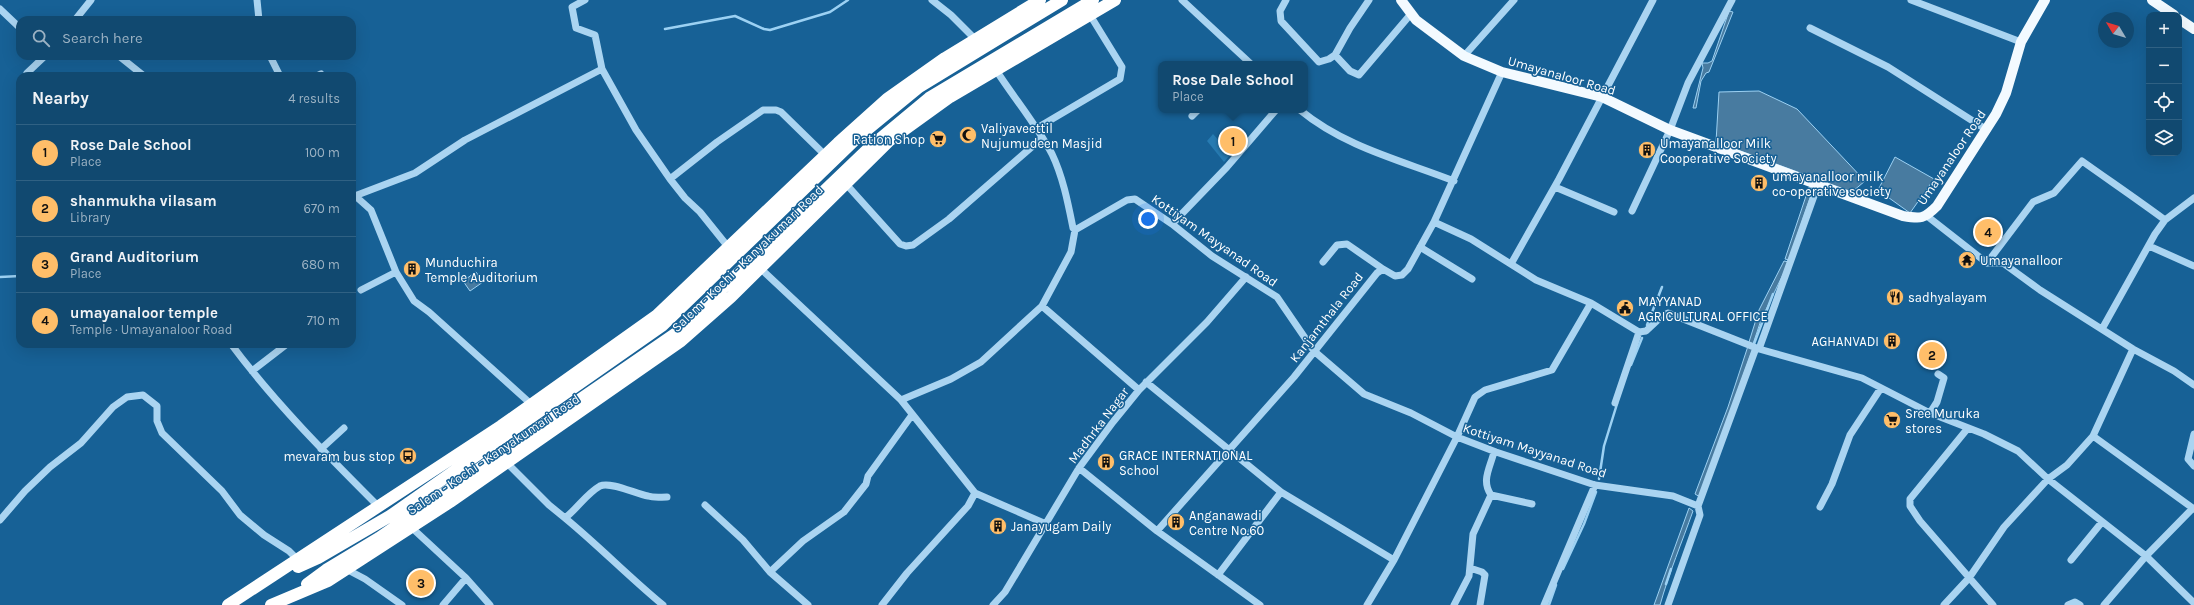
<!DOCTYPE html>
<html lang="en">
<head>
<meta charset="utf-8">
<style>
	:root { --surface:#114970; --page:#1e5378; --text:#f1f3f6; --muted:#9cb2c3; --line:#306183; --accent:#ffbe69 }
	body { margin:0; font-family:Karla,sans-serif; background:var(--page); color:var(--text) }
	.controls { position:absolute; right:12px; top:12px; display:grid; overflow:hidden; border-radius:8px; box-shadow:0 4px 16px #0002 }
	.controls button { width:36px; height:36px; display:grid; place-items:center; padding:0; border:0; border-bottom:1px solid var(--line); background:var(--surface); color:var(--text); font:20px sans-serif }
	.compass { position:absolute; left:2098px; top:12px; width:36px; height:36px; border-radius:50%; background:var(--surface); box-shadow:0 4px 16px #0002; rotate:308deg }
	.you { position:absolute; left:1148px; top:219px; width:14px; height:14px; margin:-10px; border:3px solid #fff; border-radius:50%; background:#1a73e8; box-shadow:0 0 0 6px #1a73e833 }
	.badge { display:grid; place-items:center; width:26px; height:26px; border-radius:50%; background:var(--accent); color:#111; font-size:13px; font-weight:700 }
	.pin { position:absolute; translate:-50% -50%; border:2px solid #fff; box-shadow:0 1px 4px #0006 }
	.popup { position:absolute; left:1158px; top:61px; width:150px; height:52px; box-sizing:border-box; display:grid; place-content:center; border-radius:8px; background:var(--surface); filter:drop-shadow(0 1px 3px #0005); font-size:13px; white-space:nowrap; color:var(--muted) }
	.popup b { font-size:15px; color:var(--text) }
	.popup::after { content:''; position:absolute; left:50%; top:100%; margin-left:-8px; border:8px solid transparent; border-top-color:var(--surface) }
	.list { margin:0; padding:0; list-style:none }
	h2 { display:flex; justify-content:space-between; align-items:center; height:52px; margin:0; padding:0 16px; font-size:17px }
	h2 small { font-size:13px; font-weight:400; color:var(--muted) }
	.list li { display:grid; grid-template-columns:26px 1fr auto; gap:12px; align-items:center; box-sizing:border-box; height:56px; padding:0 16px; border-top:1px solid var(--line) }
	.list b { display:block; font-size:15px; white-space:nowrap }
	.list p { margin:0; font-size:13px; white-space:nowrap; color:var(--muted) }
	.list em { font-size:13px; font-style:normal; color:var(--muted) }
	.icon { flex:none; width:22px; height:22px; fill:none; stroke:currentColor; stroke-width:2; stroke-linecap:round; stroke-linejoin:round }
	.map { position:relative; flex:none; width:2194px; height:605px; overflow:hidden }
	.search { position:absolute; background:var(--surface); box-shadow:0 4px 16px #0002; left:16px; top:16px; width:340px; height:44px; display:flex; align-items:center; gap:10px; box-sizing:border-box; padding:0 14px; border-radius:12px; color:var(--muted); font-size:15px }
	.panel { position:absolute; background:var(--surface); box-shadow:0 4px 16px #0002; left:16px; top:72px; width:340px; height:276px; border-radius:12px }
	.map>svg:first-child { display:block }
</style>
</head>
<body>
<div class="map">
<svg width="2194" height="605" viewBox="0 0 2194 605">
	<rect width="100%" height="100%" fill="#176196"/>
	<path fill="#277bb2" d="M1213,134L1231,154L1224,162L1207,141Z"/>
	<path fill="#487ba0" stroke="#9cd1f3" d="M1729,11L1733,12L1709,72L1706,73L1701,81L1696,108H1693L1703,68L1702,63H1708L1712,61Z
		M1759,91L1797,109L1865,181L1852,192L1716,142L1719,92Z
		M1895,157L1934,179L1910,213L1878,190Z
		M1809,187L1813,189L1789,260L1785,259Z
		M1784,261L1789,262L1761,320L1753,344L1749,342L1759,310Z
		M476,272L483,282L470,291L463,281Z
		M1748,346L1753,348L1700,497L1695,494L1728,407Z
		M1689,508L1693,511C1682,542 1669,573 1660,605H1654Z"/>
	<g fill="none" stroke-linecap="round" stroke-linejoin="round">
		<path stroke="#9cd1f3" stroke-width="2.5" d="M665,29L735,16L764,29L770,30L830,12L848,0
			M0,277L20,276
			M1647,325L1662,287
			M1754,344L1773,294
			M1631,365L1642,338
			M1599,479L1604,446L1617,404
			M1563,569L1584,524L1596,492
			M1666,584L1671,569
			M1549,605L1556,585"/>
		<path stroke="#aad4f1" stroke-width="7" d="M257,0L259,20
			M585,0L572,7L576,28L595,35L602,69L636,130L670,179L685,198L700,212L729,248
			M932,0L951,15L975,39
			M1182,0L1251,64
			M1286,0L1280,11L1281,21L1319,62L1329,59L1335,55L1350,28L1369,0
			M1911,0L2021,42
			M0,9L20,28
			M75,20L91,0
			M1810,28L1888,67L1987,130
			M1335,55L1350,71L1359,75L1410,15
			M119,56L144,76
			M270,56L280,76
			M1464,56L1514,0
			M996,70C1014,98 1036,124 1052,154C1063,177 1068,203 1073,228L1075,230L1127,200L1135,199L1172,224L1212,256L1277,297L1314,351L1364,394L1411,413L1457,437L1496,452L1595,485L1673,496L1698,506L1700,515L1668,605
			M27,73L45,56
			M317,76L321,74
			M1300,110C1345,147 1400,160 1454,181
			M1192,116L1198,110
			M1037,128L1120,79L1122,67L1090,15
			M670,179L717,142L763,110H776L781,112L825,155
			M846,184L900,244L906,246L913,245L949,219L1042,138
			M1555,187L1614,212
			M352,193L371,210L396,272L414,301L429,312L531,404
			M352,197L415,173L465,140L602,69
			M1632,211L1670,130L1688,83L1732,0
			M1927,216L1987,263H2003L2040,290L2133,349L2174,371L2194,385
			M1434,222L1471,239L1536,280L1591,303L1639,332L1646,331L1661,317L1668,313L1759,349L1862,378L1930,413L1984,434L2018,451L2048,479L2146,556L2194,603
			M1172,224L1227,167L1276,110
			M2149,246L2194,266
			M1420,247L1472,279
			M1323,262L1337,245L1347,244L1383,269
			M1987,263L2033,202L2054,193L2082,161C2110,181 2138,200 2165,220
			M1511,264L1559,179L1653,0
			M760,268L901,400L975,493L968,506L907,573L882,605
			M361,290L396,272
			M1042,306L1139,390
			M2102,329L2155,234L2165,220L2194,198
			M231,344C275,403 327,455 379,507
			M1759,349L1818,185
			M252,371L287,344
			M1146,382L1281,492L1394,560
			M901,400L951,379L981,362L1042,306L1071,252L1075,230
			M1615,403L1639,332
			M1930,413L1937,402L1944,378L1938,374
			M1968,428L1910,499V506L1920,521L1993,605
			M2194,434L2188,459L2194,466
			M2093,436L2194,509
			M321,449L344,428
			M507,463L549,505L565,518
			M1079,468L1157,531L1260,605
			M975,493L1046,524
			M1491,495L1532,504
			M705,505L743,540L770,572L808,605
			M1698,506L1756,348
			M1820,507L1832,484L1850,435L1881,388
			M0,520L25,491L50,467L81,443L113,407L127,397L143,395L157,406V421L162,433L222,491L240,515L264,535L289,551L298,560
			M411,527L466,578L443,605
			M1157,531L1294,377L1377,273L1383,269L1395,276L1402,275L1408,269L1434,222L1502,72
			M2071,560L2102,522
			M1470,568L1482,572L1485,575L1480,605
			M346,569L365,579L402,605
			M770,572L803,541L844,512L866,484L868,476L912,415
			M1218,575L1281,492
			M466,578L490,605
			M663,605C629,577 599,546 565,518C578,508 586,494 600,486C610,481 636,494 648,496C654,498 660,497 667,497
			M993,605L1005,592L1079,468L1113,422L1139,390L1207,322L1246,277
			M1367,605L1394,560L1457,437L1475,397L1485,390L1552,370L1591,303
			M1454,605L1469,576L1473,534L1491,495C1481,481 1490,468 1494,452
			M1544,605L1595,485
			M1944,605L1969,578L2004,527L2048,479L2067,465L2093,436L2133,349
			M2068,605L2075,602L2080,605
			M2104,605L2146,556L2193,508"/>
		<path stroke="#f3faff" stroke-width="10" d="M1401,0L1416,20L1464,56L1502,72L1602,97L1670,130L1903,216C1921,219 1924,219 1937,206L1996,114L2006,93L2021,42L2045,0
			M2152,0L2174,15
			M2179,19L2194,29"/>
		<path stroke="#fff" stroke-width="12" d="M298,567L318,558L390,516L663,325L858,137L919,87L1062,0
			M307,584L326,570L379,538L675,334L870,147L929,98L1093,0
			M228,605L501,426L656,316L838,143L887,99L945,58L1040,0
			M271,605L328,581L450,502L681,341L731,297L889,141L950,97L1115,0"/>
	</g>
	<defs>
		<symbol id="mosque-disc" viewBox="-11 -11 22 22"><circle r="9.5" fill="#ffbe69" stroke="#176196"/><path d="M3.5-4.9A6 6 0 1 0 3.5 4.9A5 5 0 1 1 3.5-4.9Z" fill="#111"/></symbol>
		<symbol id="supermarket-disc" viewBox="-11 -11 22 22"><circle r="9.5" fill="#ffbe69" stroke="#176196"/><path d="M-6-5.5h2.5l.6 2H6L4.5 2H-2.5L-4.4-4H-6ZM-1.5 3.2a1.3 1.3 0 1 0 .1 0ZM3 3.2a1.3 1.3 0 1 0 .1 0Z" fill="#111"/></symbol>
		<symbol id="building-disc" viewBox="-11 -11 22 22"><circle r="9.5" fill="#ffbe69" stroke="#176196"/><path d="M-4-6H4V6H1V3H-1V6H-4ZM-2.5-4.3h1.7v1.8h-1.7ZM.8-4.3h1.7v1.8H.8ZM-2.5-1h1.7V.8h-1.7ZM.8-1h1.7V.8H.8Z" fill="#111"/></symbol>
		<symbol id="temple-disc" viewBox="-11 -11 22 22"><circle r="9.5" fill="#ffbe69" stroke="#176196"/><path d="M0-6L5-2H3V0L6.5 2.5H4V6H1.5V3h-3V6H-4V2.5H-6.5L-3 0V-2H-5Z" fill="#111"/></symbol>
		<symbol id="restaurant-disc" viewBox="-11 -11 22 22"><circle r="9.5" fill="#ffbe69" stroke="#176196"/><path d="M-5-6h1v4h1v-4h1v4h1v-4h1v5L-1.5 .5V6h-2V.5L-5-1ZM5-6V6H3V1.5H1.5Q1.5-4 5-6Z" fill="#111"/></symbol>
		<symbol id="civic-disc" viewBox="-11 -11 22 22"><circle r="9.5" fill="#ffbe69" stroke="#176196"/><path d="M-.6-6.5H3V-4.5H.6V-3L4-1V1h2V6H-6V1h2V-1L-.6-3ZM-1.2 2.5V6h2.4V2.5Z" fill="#111"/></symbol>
		<symbol id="bus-disc" viewBox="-11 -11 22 22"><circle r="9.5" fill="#ffbe69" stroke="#176196"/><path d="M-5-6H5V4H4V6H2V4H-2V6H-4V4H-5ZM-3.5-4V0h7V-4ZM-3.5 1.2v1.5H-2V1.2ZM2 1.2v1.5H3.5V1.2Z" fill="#111"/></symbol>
	</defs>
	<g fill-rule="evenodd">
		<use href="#mosque-disc" x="958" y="125" width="20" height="20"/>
		<use href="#supermarket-disc" x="928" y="129" width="20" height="20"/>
		<use href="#building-disc" x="1637" y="140" width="20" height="20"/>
		<use href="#building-disc" x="1749" y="173" width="20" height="20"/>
		<use href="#temple-disc" x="1957" y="250" width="20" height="20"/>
		<use href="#building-disc" x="402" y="259" width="20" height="20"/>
		<use href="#restaurant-disc" x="1885" y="287" width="20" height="20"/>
		<use href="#civic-disc" x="1615" y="298" width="20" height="20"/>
		<use href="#building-disc" x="1882" y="331" width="20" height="20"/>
		<use href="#supermarket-disc" x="1882" y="410" width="20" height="20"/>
		<use href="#bus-disc" x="398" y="446" width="20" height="20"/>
		<use href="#building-disc" x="1096" y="452" width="20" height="20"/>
		<use href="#building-disc" x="1166" y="512" width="20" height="20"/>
		<use href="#building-disc" x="988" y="516" width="20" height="20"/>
	</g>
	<g text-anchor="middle" stroke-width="3" stroke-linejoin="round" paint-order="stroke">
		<g font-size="13" fill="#fff" stroke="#176196">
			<text transform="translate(1562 75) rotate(16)" y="5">Umayanaloor Road</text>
			<text transform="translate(1951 157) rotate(-56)" y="5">Umayanaloor Road</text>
			<text transform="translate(1215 240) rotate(35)" y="5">Kottiyam Mayyanad Road</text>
			<text transform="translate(747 258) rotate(-44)" y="5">Salem - Kochi - Kanyakumari Road</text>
			<text transform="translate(1326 317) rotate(-52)" y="5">Kanjamthala Road</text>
			<text transform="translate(1098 425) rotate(-53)" y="5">Madhrka Nagar</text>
			<text transform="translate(1535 450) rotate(18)" y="5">Kottiyam Mayyanad Road</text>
			<text transform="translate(493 454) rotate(-34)" y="5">Salem - Kochi - Kanyakumari Road</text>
		</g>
		<g font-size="13" fill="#fff" stroke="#176196" text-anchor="start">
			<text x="981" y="133">Valiyaveettil<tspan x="981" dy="15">Nujumudeen Masjid</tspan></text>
			<text x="925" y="144" text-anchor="end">Ration Shop</text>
			<text x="1660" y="148">Umayanalloor Milk<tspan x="1660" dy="15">Cooperative Society</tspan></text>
			<text x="1772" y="181">umayanalloor milk<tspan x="1772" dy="15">co-operative society</tspan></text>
			<text x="1980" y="265">Umayanalloor</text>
			<text x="425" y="267">Munduchira<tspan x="425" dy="15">Temple Auditorium</tspan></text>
			<text x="1908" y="302">sadhyalayam</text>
			<text x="1638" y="306">MAYYANAD<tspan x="1638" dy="15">AGRICULTURAL OFFICE</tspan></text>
			<text x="1879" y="346" text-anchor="end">AGHANVADI</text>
			<text x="1905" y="418">Sree Muruka<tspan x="1905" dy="15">stores</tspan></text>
			<text x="1119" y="460">GRACE INTERNATIONAL<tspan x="1119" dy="15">School</tspan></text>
			<text x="395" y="461" text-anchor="end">mevaram bus stop</text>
			<text x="1189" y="520">Anganawadi<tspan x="1189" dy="15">Centre No.60</tspan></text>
			<text x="1011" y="531">Janayugam Daily</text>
		</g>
	</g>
</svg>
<div class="controls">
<button>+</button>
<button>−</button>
<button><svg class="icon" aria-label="locate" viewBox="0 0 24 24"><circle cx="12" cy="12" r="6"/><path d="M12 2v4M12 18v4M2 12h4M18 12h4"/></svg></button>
<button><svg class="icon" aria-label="layers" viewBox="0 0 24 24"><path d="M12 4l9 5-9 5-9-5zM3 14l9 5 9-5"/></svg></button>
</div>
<svg class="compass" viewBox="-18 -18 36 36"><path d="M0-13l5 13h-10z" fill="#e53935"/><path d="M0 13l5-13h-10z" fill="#9cb2c3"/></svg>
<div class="you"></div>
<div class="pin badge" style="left:1233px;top:141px">1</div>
<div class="popup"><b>Rose Dale School</b>Place</div>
<div class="pin badge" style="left:1932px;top:355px">2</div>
<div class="pin badge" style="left:421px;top:583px">3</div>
<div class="pin badge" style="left:1988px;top:232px">4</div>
<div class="search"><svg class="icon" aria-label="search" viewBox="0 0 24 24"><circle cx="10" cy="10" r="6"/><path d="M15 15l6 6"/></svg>Search here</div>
<section class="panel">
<h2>Nearby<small>4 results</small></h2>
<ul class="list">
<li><span class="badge">1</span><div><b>Rose Dale School</b><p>Place</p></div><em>100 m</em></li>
<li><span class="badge">2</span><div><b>shanmukha vilasam</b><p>Library</p></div><em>670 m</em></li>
<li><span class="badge">3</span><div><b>Grand Auditorium</b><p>Place</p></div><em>680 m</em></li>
<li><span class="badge">4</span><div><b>umayanaloor temple</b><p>Temple · Umayanaloor Road</p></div><em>710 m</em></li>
</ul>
</section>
</div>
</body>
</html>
